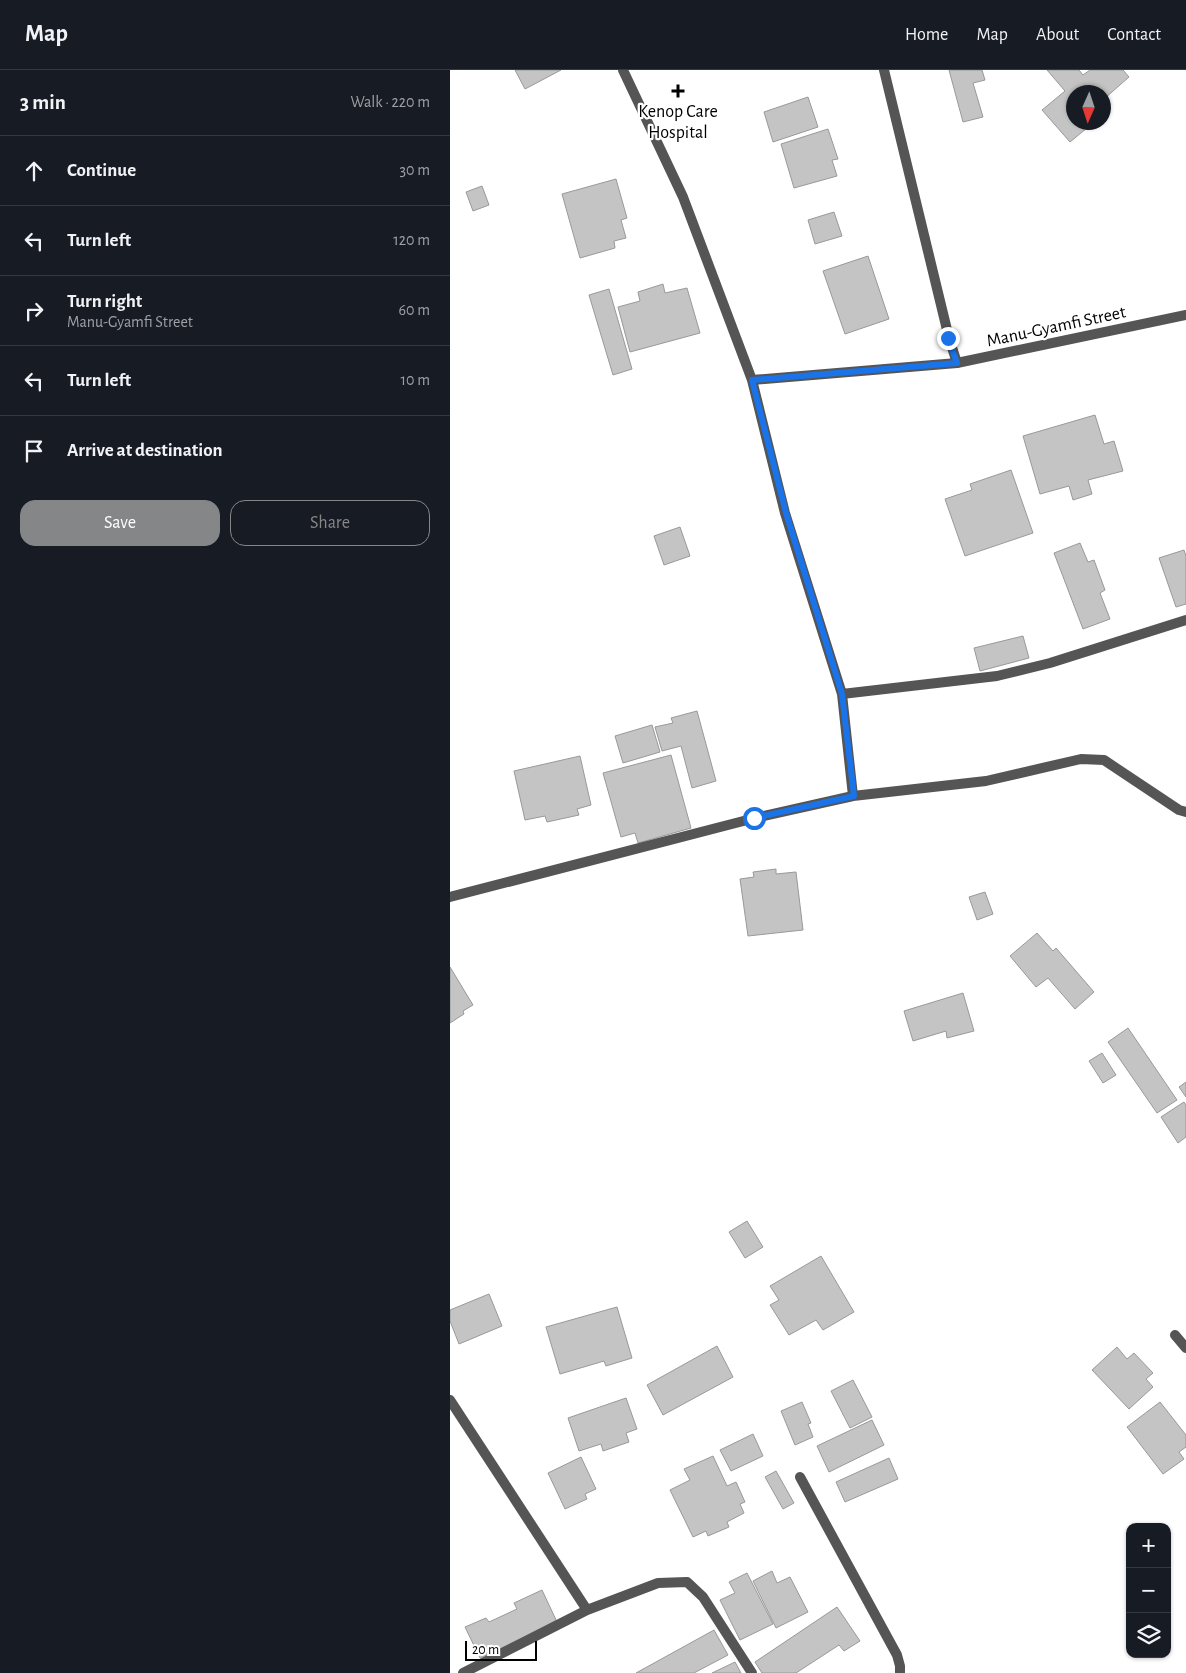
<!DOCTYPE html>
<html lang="en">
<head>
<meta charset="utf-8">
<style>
	:root { --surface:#171b24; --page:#20242c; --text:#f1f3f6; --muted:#9ea1a6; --line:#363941; --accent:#858687 }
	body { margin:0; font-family:"Alegreya Sans",sans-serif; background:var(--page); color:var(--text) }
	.controls { position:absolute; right:15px; bottom:15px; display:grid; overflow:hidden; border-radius:10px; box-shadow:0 1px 4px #0004 }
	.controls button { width:45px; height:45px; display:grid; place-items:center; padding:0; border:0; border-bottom:1px solid var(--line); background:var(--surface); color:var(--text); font:25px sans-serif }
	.compass { position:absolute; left:616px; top:15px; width:45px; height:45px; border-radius:50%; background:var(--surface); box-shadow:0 1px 4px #0004; rotate:183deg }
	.scale { position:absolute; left:15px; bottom:12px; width:72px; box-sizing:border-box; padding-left:5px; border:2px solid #000; border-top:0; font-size:14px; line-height:18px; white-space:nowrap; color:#000; -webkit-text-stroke:4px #fff; paint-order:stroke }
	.stop { position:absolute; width:15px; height:15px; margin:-11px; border:4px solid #1a73e8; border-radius:50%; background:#fff }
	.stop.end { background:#1a73e8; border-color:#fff; box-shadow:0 1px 5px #0008 }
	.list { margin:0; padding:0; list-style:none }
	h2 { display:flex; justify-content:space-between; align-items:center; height:65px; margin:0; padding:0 20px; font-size:21px }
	h2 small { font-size:16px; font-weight:400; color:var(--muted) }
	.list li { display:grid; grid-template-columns:32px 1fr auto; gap:15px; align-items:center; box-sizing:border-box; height:70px; padding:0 20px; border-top:1px solid var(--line) }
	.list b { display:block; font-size:19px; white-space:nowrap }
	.list p { margin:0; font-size:16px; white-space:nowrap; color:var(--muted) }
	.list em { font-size:16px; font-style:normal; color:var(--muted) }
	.actions { display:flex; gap:10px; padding:15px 20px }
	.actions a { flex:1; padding:11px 0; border:1px solid var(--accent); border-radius:15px; text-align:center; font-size:18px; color:var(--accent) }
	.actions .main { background:var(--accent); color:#fff }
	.icon { flex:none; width:28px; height:28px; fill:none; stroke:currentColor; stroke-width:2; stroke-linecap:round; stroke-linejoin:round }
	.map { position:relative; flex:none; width:736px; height:1603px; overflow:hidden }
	header { display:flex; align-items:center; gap:30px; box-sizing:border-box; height:70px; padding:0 25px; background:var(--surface); border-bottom:1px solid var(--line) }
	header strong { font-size:24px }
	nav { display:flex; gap:28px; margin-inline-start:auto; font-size:18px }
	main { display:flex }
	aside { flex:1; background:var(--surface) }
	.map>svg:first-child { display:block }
</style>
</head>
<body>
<header>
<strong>Map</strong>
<nav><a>Home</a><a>Map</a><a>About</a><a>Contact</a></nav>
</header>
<main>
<aside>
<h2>3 min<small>Walk · 220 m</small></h2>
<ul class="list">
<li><svg class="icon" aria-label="ahead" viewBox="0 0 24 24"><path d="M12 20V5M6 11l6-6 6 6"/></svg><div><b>Continue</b></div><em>30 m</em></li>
<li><svg class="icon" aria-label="left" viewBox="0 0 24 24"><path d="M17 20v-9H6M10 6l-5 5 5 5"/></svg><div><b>Turn left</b></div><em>120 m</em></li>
<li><svg class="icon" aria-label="right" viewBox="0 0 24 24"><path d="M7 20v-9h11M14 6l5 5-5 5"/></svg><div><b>Turn right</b><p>Manu-Gyamfi Street</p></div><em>60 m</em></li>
<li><svg class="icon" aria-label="left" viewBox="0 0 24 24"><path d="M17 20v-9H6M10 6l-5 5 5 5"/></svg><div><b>Turn left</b></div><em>10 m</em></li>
<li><svg class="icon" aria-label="arrive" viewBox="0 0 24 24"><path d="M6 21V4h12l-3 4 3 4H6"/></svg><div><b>Arrive at destination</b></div></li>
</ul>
<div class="actions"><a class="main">Save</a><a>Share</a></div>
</aside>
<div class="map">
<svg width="736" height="1603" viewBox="0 0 736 1603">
	<rect width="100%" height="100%" fill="#fff"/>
	<path fill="#c4c4c4" stroke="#999" d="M65,0H111L75,19Z
		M499,0H532L535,10L523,13L533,47L513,52Z
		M597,0H629L633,5L640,0H673L679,7L654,29V22H624V52H633L637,58L620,72L592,40L615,21Z
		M358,27L368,57L323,72L314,42Z
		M378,59L388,89L382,90L387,106L344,118L331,74Z
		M166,109L177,148L171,150L176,168L164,171L165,178L130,188L112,124Z
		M32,116L39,135L23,141L16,122Z
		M384,142L392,166L365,174L358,150Z
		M418,186L439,249L395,264L373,201Z
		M213,214L215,223L237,218L250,263L180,282L168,237L190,231L188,222Z
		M159,219L182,299L163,305L139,225Z
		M645,345L654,374L664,371L673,401L638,410L642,424L623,430L619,416L590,424L573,366Z
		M561,400L583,463L515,486L495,429L522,420L520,414Z
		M230,457L240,486L214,495L204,466Z
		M630,473L638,492L644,490L655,520L650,523L660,549L633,559L604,483Z
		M734,480L736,486V534L726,537L709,488Z
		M573,566L579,588L530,601L524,578Z
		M247,641L266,711L242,718L231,676L212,681L205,657L223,653L221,648Z
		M202,655L210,682L173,693L165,666Z
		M221,685L241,758L188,773L185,763L171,767L153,703Z
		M130,686L141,735L127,739L129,745L97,752L95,746L75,750L64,701Z
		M326,799V804L346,802L353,860L298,866L290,809L304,807L303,802Z
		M535,822L543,844L527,850L519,827Z
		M587,863L603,881L606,878L644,922L625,939L598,908L586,917L560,886Z
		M0,897L23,935L13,941L14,944L0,953Z
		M513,923L524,961L497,968L496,961L463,971L454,941Z
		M678,958L727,1030L707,1043L658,972Z
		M652,983L666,1005L653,1013L639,991Z
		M736,1012V1027L729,1017Z
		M734,1032L736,1035V1067L728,1073L711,1047Z
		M297,1151L313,1177L295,1188L279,1162Z
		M371,1186L404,1242L373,1260L366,1250L339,1265L320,1235L329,1230L320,1216Z
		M39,1224L52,1256L9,1274L0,1251V1240Z
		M167,1237L182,1288L156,1296L154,1291L110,1304L96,1257Z
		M267,1276L283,1307L213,1345L197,1315Z
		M667,1277L677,1289L684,1283L703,1303L696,1309L703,1317L679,1339L642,1300Z
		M403,1310L422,1347L400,1358L381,1321Z
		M176,1328L187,1359L176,1363L179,1372L153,1381L151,1374L129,1381L118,1348Z
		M352,1332L361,1353L358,1354L363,1367L345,1375L331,1341Z
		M710,1332L736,1365V1377L729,1382L734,1389L713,1404L677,1357Z
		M422,1350L434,1375L379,1402L367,1376Z
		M303,1364L313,1386L281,1401L270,1380Z
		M263,1386L277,1416L286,1412L295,1432L290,1434L294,1443L277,1452L279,1457L258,1466L256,1461L243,1467L220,1420L240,1410L234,1399Z
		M131,1387L146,1419L135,1424L137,1429L115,1439L98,1403Z
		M439,1388L448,1409L395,1432L386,1412Z
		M326,1401L344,1433L333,1439L315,1407Z
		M322,1501L327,1513L340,1507L358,1542L326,1558L303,1511Z
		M297,1503L323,1554L290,1570L270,1530L285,1523L279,1512Z
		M92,1520L107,1552L30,1588L15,1557L36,1548L39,1552L67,1539L64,1533Z
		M387,1537L410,1571L394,1581L389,1575L346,1603H312L305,1592Z
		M264,1560L278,1585L244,1603H186Z
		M285,1592L291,1603H262Z"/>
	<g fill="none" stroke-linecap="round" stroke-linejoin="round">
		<path stroke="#555" stroke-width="10" d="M434,0L499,268L507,293"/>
		<path stroke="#555" stroke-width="10" d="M173,0L233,127L302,310L335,443L392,624L403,726
			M302,310L507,293L736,245
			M392,624L547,606L600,593L736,550
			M0,827L305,748L403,726L536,711L631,689L654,690L729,740L736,742
			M725,1265L736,1278
			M0,1330L137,1540
			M350,1407L447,1585L450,1596V1603
			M13,1603L137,1540L208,1513L237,1512L253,1527L302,1603"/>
	</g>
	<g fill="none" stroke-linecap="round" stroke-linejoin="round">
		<path stroke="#1a73e8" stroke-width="6" d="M304,748L404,726L392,624L336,443L302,310L507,293L498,268"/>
	</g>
	<path fill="#000" stroke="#fff" stroke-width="2" d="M225.5 13.5h5v5h5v5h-5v5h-5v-5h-5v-5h5z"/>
	<g text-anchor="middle" stroke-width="4.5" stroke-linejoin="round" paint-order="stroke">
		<g font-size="18" fill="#000" stroke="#fff">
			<text x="228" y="47">Kenop Care<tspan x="228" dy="21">Hospital</tspan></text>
		</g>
		<g font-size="18" fill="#000" stroke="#fff">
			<text transform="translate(606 256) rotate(-12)" y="6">Manu-Gyamfi Street</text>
		</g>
	</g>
</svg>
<div class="controls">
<button>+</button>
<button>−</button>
<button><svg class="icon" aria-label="layers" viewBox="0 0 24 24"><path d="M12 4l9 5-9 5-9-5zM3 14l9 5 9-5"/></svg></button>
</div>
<svg class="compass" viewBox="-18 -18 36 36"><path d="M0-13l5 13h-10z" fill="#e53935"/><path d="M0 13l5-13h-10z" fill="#9ea1a6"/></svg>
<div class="scale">20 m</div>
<div class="stop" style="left:304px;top:748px"></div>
<div class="stop end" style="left:498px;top:268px"></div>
</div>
</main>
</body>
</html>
